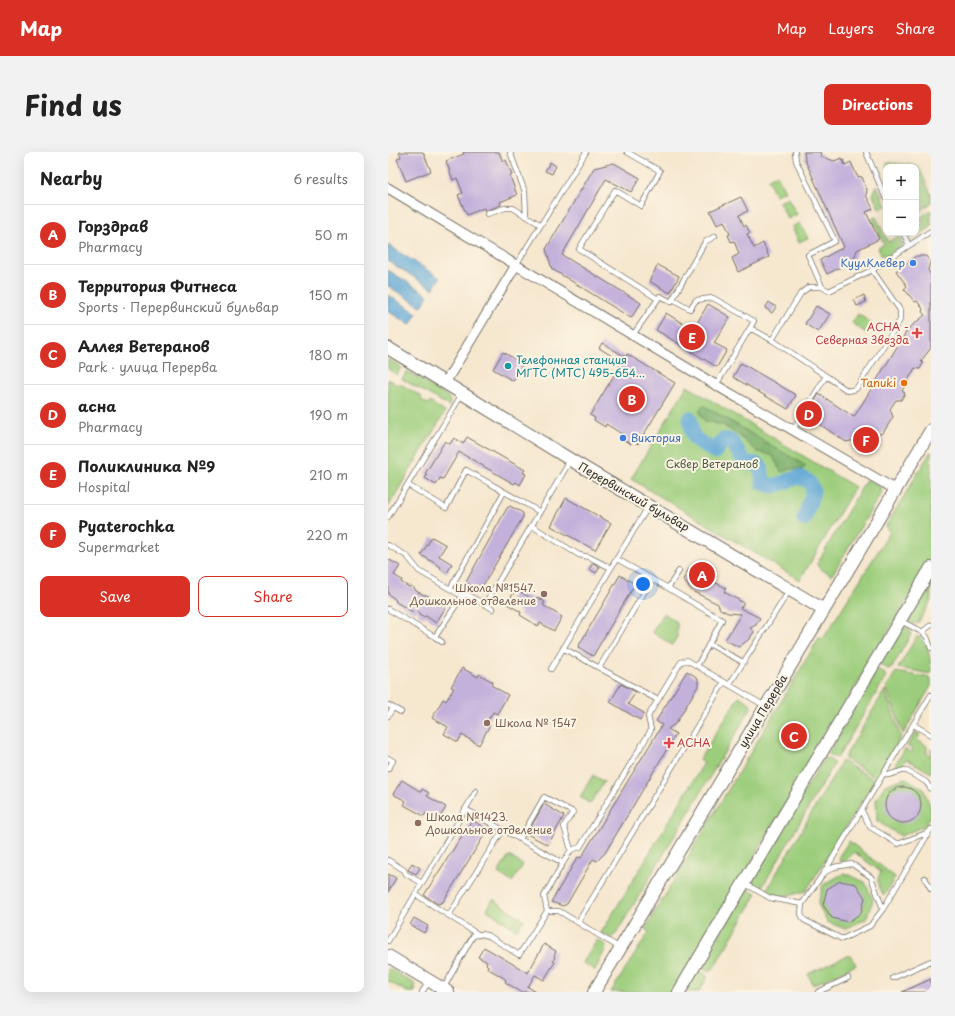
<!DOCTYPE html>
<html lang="en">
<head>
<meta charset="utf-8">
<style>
	:root { --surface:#fff; --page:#f2f2f2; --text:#222; --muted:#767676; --line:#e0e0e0; --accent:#d93025 }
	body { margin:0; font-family:"Playpen Sans",sans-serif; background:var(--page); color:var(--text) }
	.controls { position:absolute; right:12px; top:12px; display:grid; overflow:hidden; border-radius:8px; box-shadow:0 4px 16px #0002 }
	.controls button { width:36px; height:36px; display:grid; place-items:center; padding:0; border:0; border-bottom:1px solid var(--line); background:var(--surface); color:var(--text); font:20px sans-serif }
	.you { position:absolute; left:255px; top:432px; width:14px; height:14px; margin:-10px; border:3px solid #fff; border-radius:50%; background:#1a73e8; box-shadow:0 0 0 6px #1a73e833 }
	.badge { display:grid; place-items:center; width:26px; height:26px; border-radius:50%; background:var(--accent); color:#fff; font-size:13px; font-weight:700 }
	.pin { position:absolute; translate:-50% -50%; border:2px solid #fff; box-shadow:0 1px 4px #0006 }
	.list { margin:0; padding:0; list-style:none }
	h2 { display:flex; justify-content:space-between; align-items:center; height:52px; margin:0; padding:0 16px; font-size:17px }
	h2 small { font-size:13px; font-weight:400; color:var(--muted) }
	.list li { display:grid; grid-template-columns:26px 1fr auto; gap:12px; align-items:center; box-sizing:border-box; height:60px; padding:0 16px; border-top:1px solid var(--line) }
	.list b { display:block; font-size:15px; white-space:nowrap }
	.list p { margin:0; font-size:13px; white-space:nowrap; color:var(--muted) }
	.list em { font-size:13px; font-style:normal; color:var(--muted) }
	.actions { display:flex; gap:8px; padding:12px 16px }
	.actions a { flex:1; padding:9px 0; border:1px solid var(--accent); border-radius:8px; text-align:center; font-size:14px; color:var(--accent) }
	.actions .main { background:var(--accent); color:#fff }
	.map { position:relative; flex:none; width:543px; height:840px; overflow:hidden; border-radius:8px }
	header { display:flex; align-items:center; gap:24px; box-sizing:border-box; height:56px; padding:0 20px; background:var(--accent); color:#fff }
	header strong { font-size:19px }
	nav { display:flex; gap:22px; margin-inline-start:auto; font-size:14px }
	.intro { display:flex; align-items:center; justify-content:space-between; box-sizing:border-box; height:96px; padding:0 24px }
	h1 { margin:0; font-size:28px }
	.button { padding:10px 18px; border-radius:8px; background:var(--accent); color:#fff; font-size:14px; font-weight:700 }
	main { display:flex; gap:24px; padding:0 24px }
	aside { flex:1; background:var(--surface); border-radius:8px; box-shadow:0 4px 16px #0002 }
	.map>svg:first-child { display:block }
</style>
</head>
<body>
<header>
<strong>Map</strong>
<nav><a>Map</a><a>Layers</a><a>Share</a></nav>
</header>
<div class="intro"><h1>Find us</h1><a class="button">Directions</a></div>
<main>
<aside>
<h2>Nearby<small>6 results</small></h2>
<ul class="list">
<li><span class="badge">A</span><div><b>Горздрав</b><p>Pharmacy</p></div><em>50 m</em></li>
<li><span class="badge">B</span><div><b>Территория Фитнеса</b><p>Sports · Перервинский бульвар</p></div><em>150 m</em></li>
<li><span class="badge">C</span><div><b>Аллея Ветеранов</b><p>Park · улица Перерва</p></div><em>180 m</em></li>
<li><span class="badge">D</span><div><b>асна</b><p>Pharmacy</p></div><em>190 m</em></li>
<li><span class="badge">E</span><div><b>Поликлиника №9</b><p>Hospital</p></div><em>210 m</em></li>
<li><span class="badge">F</span><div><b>Pyaterochka</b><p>Supermarket</p></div><em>220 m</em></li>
</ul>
<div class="actions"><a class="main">Save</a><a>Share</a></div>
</aside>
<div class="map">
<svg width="543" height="840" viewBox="0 0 543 840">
	<rect width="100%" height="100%" fill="#fcf5e5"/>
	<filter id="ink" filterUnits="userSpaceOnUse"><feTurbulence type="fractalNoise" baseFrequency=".025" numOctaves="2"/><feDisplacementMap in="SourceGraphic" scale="8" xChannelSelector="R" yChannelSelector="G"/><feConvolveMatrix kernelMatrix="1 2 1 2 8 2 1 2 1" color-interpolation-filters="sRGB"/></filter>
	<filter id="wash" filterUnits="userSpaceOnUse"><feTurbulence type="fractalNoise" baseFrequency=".012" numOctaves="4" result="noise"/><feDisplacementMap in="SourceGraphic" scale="16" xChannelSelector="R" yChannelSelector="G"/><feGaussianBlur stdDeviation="0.9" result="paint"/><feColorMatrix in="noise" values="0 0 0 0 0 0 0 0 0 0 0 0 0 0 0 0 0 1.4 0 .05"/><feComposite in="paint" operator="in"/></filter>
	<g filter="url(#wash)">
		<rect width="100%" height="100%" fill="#f6e7cf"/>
		<path fill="#9ccd7c" stroke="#647c54" d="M499,10L527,13L531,16L543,42V51L528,62V15H498Z
			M389,23L397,39L387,43L380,27Z
			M489,33L498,54L493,57L491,56L485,43Z
			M400,46L409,62L400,67L391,50Z
			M543,58V75L531,83L528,77V69Z
			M488,65L500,90L511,84L515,93L498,104L493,103L490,96L496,92L484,66Z
			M412,71L420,86L411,90L404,75Z
			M470,162L485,172L479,182L464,171Z
			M0,207L13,215L9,223L0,217Z
			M19,219L59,244L62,249L61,254L14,227Z
			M0,227L9,233L11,231L34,245L33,248L40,252L42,250L57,260L0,355Z
			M299,234L467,335L412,428L243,327Z
			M543,299V408L303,811L287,840H223L261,780L257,777L431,486L435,487L502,380L498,374Z
			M478,328H480L492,335L493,341L444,423L431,416L429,412Z
			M543,425V449L530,471L526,472L518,467Z
			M276,461L289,470V485L284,493L264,480Z
			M514,474L522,478L523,482L504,516L500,517L491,512Z
			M529,484C541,488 543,511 543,522L510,516Z
			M489,517L496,521L498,525L450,605C447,606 441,604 440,601Z
			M508,520L543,526V534L515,582L498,535Z
			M497,538L513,585L488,626L456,606Z
			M351,544L362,551L363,556L228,782L223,786L213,781L316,611L311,608Z
			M528,580L532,582L529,588L539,594V602L543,604V596V621L518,607C515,612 513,616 507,615L508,611L517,597L523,600L525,598L519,594Z
			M437,605L445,610L446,612L373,737L364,732L363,729Z
			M454,609L487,628L418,739C402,744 393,746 378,739Z
			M205,623L216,630L202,652L192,645Z
			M517,626L535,636L543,656V664L536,674L513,684L489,669L488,648L497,633Z
			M461,689L507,725L496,744C491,735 487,729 493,720L466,700L458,709H452L451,704Z
			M121,704L135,713L124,730L110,721Z
			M456,721L477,730L485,748L478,767L457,777L439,770L430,752L435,733Z
			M359,736L369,742L325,817L321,819L313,814Z
			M105,747L136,768L129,778L99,758Z
			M209,788L218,793L217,798L207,818L195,811Z
			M458,804H463L468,813L425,833L420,822Z
			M0,816L27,832V840H19L0,829Z
			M310,818L318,823L319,826L311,840H297Z"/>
		<path fill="#7db06c" stroke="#546e4c" d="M315,253L418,314L415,317H401L393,320L386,306L383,303L370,300L353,285L335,273L317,269C312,263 310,259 315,253Z"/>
		<path fill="#60a8d6" stroke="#466a80" d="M0,93L52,126L45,137L0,109Z
			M0,118L40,143L34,155L0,134Z
			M0,143L29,161L22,173L0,159Z"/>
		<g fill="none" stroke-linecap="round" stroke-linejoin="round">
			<path stroke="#60a8d6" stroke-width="15" d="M302,266C304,272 303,281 306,286L327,300L335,288C347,286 349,301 355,308C360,313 368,310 373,315L375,331L386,334L411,325L420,329L423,333L425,339L416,367"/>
		</g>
		<g id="blocks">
			<path fill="#c3b0db" d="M11,0H35L43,19L18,29L9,7L13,5Z
				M75,0H111L115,10L118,8L124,23L122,24L129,43L112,50L113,53L97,59L96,56L79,63L70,43L75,41L69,26L65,28L58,9L76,2Z
				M416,0H432L433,4L446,9L454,6L457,13L463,10L469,24L474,25L479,38L478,43L485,57L478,60L491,87L469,98L465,109L439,122L432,108L456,95L417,8Z
				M162,10L168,14L164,22L157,19Z
				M226,11L252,26L243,40L218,27L174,103L253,151L243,166L164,117L158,97L206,16Z
				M353,45L360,59L351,63L356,74L358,73L362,81L359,82L366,96L375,91L381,105L350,120L344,106L351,102L346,89L343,90L340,83L342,82L336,69L329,73L322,59Z
				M528,104H538L542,110L540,118L543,123V196L533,209L535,211L532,217L527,216L514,239L517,241L513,248H508L502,257L505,265L495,281L483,284L480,290L473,291L467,288L458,290L418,263L431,242L466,265L520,177L537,163L534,160L535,157L529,149L527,150L516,137L519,134L508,119Z
				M270,113L291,124L282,141L261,129Z
				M476,143L478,150L469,154L466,148Z
				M381,150L388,155L384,161L377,156Z
				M320,152L342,165L326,191L339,198L329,215L268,178L278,161L305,178Z
				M428,154L442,162L430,180L417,172Z
				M214,191L238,205L239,202L287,231L250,292L244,289L243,292L232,286L234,282L218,272L217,275L206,268L207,266L202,263L234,210L211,196Z
				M115,200L135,212L125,229L105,217Z
				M353,211L408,243L400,257L345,225Z
				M79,285L137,318L135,321L138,322L132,333L128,330L126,332L71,300L55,327L52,326L48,333L37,326L39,323L37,322L57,289L62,292L66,286L75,292Z
				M178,346L223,371L207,398L163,374Z
				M122,354L135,361V365L94,435L89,437L78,430L119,356Z
				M44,385L58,393L51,404L64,412L59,421L52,417L53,415L33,403Z
				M0,407L12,414L6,423L14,428L13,430L21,435L23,434L27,437L28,439L36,443H38L42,445L43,449L50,452L52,451L58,455L48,471L38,464L35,465L31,463L30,459L25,460L8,450L7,447L0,442Z
				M205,411L212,415L208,421L201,417Z
				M301,417L338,436L336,440L356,451L352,456L372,466L368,473L362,476L366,480L361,487L351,495L337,488L353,462L340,461L332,457L330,452L304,439L295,428Z
				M232,423L247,432L205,504L190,495Z
				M128,437L147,449L149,445L157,450L155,453L174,465L166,479L152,471L150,474L132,463L133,460L119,452Z
				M74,516L90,525L91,522L105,530L103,533L120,543L109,562L105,560L98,571L102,573L91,593L74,583L70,590L56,582L60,575L44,566L55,547L58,549L66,536L63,535Z
				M299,519L310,526V534L288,571L280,577L288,582L217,701L209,709L205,707L179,752L175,754L163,750L190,705L193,706L274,573L268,569Z
				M233,532L248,540L240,552L256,561L252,568L222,550Z
				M14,628L33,640L34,637L41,641L39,644L58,655L50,668L38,661L36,664L16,653L18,649L5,642Z
				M497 653a18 18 0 1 1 36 0a18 18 0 1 1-36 0Z
				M156,652L176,664L160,693L139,682Z
				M84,668L97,676V682L55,750L50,752L36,743Z
				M24,711L32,716L28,722L20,718Z
				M0,722L8,726L0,740Z
				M452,729L468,732L477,746L473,761L460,770L444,766L435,753L439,737Z
				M26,766L40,774L36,781L22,773Z
				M156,792L168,799L166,804L167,805L165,809L167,810L156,828L147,823L140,835L148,840H133L117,830L118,828L116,826L99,816L100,814L98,812L99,810L90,805L96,795L140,821Z
				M543,827V840H514Z"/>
		</g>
	</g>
	<g filter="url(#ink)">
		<use href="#blocks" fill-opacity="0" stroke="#726d64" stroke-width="1"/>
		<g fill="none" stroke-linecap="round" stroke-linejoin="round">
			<defs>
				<path id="lane" d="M122,0L137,40L138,64
					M239,0L272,19L253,54L227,38L191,97L270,147L245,183
					M407,0L408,9L447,89L420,103L434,135L441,139L484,118L543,79
					M478,0L498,47
					M99,62L117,56H125L153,73
					M515,81L521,93
					M128,113L198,0
					M434,135H421L413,141L384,188L422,213L460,239L468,237L512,168V158L484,118
					M270,147L272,144L283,150L317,90L327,84
					M285,147L302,157L308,148L325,146L366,169L362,176
					M328,233L362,176L384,188
					M405,278L438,224
					M20,333L58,356L78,318L152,360
					M0,365L74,242
					M144,374L191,403L201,405L223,416L260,355
					M0,393L19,404L31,419L74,444L80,443L105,457
					M264,427L280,436L291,419
					M280,436L334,468L309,514
					M62,437L116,340
					M97,452L182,309
					M0,457L47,485
					M513,469L534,480L539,485L543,496
					M534,480L543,473
					M54,490L47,485L74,444
					M321,492L355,510
					M175,496L270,548L293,510L299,508L377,554
					M211,516L264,427L229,407
					M163,517L223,416
					M341,533L401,439
					M543,543L435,722L414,752L413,762L416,768L454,787L482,774L495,757L543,677
					M0,553L13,560
					M0,564L5,556
					M526,573L543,583
					M0,606L5,609L0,617
					M496,621L500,623L517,618L538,630L543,637
					M77,657L175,711L156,744L159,759
					M474,659L482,675L510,692L541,680
					M132,687L156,645L185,660L176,674L183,698
					M0,708L16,718L18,722L34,731
					M175,711L183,698L192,695L263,578L260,564L270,548
					M436,721L446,715L464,712L483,725L495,757
					M537,726L543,737
					M356,731L382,746L414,752
					M27,742L91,783
					M61,763L115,678
					M190,770L336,530
					M0,789L88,639
					M505,826L543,809
					M55,837L85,784L94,782L101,784L131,803L159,759H171L232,796
					M34,840L41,830
					M430,840L460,826"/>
				<path id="street" d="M0,36L326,232L508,338
					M57,231L128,113"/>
				<path id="secondary" d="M0,196L183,308L436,458
					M0,804L60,840
					M206,840L451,433L543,278
					M291,840L543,416"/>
			</defs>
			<use href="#lane" stroke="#726d64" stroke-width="6"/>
			<use href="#street" stroke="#726d64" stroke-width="11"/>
			<use href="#secondary" stroke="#726d64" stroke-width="14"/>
			<use href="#lane" stroke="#fff" stroke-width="4.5"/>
			<use href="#street" stroke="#fff" stroke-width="9"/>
			<use href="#secondary" stroke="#fff" stroke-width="12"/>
		</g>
	</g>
	<g fill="#3f7fe0" stroke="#fcf5e5" stroke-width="1.5">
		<circle cx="525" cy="111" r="4"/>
		<circle cx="235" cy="286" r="4"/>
	</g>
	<g fill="#e0444e" stroke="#fcf5e5" stroke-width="1.5">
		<path d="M527 175h4v4h4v4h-4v4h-4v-4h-4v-4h4z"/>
		<path d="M279 585h4v4h4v4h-4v4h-4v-4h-4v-4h4z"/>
	</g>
	<circle fill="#0f9aa8" stroke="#fcf5e5" stroke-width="1.5" cx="120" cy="214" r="4"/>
	<circle fill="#e8710a" stroke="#fcf5e5" stroke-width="1.5" cx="516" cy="231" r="4"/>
	<g fill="#8d6e63" stroke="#fcf5e5" stroke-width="1.5">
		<circle cx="156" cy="442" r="4"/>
		<circle cx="99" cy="571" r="4"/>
		<circle cx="30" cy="671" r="4"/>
	</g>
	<g text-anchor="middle" stroke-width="4" stroke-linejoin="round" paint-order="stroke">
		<g font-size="11" fill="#366cbe" stroke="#fcf5e5" text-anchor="end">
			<text x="517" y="115">КуулКлевер</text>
			<text x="243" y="290" text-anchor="start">Виктория</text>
		</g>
		<g font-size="11" fill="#be3a42" stroke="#fcf5e5" text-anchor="end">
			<text x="521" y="179">АСНА -<tspan x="521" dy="13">Северная Звезда</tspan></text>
			<text x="289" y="595" text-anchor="start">АСНА</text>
		</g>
		<g font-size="11" fill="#0d838f" stroke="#fcf5e5" text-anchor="start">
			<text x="128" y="212">Телефонная станция<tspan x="128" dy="13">МГТС (МТС) 495-654...</tspan></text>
		</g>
		<g font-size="11" fill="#c56008" stroke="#fcf5e5" text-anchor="end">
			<text x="508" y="235">Tanuki</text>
		</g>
		<g font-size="11" fill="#4d5c43" stroke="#fcf5e5">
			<text x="324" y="316">Сквер Ветеранов</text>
		</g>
		<g font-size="11" fill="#2b2b2b" stroke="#fcf5e5">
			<text transform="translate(246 345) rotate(30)" y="4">Перервинский бульвар</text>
			<text transform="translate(375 559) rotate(-59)" y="4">улица Перерва</text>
		</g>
		<g font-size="11" fill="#785e54" stroke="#fcf5e5" text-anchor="start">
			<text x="148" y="440" text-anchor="end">Школа №1547.<tspan x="148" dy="13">Дошкольное отделение</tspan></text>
			<text x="107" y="575">Школа № 1547</text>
			<text x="38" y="669">Школа №1423.<tspan x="38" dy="13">Дошкольное отделение</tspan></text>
		</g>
	</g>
</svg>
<div class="controls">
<button>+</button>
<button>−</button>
</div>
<div class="you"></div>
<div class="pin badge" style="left:314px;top:423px">A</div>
<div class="pin badge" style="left:244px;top:247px">B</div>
<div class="pin badge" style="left:406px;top:584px">C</div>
<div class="pin badge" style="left:421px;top:262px">D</div>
<div class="pin badge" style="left:304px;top:185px">E</div>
<div class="pin badge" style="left:478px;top:288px">F</div>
</div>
</main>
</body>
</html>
